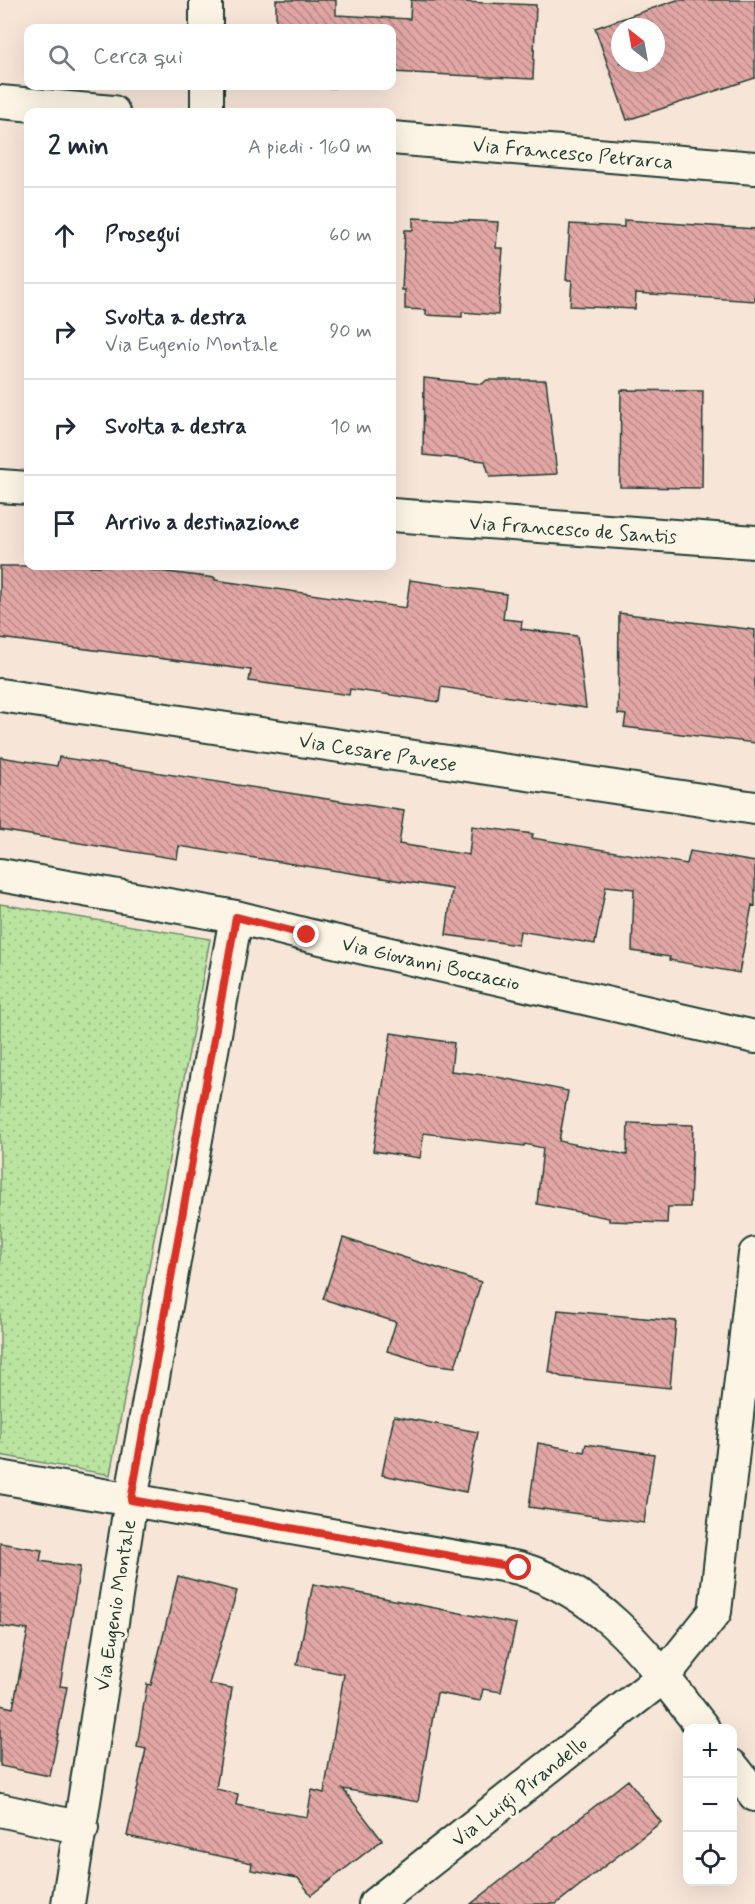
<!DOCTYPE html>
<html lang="it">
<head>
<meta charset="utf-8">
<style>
	:root { --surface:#fff; --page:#f2f2f3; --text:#1f2937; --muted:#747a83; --line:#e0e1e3 }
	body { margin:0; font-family:Mynerve,sans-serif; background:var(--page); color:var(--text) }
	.controls { position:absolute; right:18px; bottom:18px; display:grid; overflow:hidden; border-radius:12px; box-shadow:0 6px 24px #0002 }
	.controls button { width:54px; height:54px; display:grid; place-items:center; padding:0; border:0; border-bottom:2px solid var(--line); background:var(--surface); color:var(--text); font:30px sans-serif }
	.compass { position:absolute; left:611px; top:18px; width:54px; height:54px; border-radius:50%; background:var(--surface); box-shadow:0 6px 24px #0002; rotate:329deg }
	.stop { position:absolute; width:18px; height:18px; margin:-14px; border:4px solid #d93025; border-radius:50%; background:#fff }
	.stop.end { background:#d93025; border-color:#fff; box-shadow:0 2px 6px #0008 }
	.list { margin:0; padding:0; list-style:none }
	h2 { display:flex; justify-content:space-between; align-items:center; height:78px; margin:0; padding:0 24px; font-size:26px }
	h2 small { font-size:20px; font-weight:400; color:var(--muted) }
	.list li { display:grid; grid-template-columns:39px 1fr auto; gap:18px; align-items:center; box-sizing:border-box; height:96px; padding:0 24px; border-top:2px solid var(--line) }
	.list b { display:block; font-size:22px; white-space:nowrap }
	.list p { margin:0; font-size:20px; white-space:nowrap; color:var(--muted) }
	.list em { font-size:20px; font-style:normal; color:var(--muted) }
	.icon { flex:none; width:33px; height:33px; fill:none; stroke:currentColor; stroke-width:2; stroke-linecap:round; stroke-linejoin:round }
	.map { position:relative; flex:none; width:755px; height:1904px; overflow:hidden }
	.search { position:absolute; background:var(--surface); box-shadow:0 6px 24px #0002; left:24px; top:24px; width:372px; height:66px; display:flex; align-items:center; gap:15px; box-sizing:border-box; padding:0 21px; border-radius:12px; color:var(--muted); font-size:22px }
	.panel { position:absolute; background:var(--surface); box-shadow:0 6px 24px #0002; left:24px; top:108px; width:372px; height:462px; border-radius:12px }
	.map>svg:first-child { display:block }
</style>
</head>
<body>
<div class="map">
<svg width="755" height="1904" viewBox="0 0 755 1904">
	<defs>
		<pattern id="park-dots" width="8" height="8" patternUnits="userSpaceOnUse" patternTransform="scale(1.5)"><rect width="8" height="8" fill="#bae4a0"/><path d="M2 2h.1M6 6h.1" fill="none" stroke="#9fc48a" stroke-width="1.8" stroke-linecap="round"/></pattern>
		<pattern id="building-back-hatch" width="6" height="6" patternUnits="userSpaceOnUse" patternTransform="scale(1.5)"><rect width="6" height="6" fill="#e2a7a5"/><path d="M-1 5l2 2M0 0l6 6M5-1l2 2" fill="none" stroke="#b78987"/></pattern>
	</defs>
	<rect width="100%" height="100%" fill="#f7e5d8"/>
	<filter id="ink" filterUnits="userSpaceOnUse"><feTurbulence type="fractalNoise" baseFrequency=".0167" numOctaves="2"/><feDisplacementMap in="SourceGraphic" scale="12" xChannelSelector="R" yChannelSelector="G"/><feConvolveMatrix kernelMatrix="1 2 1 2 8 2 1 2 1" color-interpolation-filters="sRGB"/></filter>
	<g filter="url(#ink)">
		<path fill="url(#park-dots)" stroke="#6c906a" stroke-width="1.5" d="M0,904L210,939L110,1475L0,1455Z"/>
		<path fill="url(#building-back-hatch)" stroke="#1f3d34" stroke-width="1.5" fill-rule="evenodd" d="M276,0H336V15L410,19L411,0L536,5L533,79L392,72V28H276Z
			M677,0H755V78L627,120L595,28ZM620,27H656V63H620Z
			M279,86H335V88Z
			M413,218L498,222L496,248H503L498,315L462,312V317L426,315V310L405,309V290H402L405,230H413Z
			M624,220L755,229V301L636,293L635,309L570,306L572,280H566L570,224L624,227Z
			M424,378L482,384L487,380H546L557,474L490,477L485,461L423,455Z
			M621,390L703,391L702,488L620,487Z
			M0,566H118L215,578V580L406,608L410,580L506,594L503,619L522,621L521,629L577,636L586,708L441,687L439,702L350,689L349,695L249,681L251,670L0,638Z
			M619,613L755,630V743L624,727L626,715L618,714Z
			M0,757L57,766L59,757L404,811L399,844L469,855L472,826L533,834L532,838L687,864L690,851L755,862V906L752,905L739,973L669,960L670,957L632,951L634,889L606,886L595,944L520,931L518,945L446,935L452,889L179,846L177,859L0,830Z
			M391,1033L454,1043L451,1071L492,1076L568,1091L559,1141L627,1155L628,1123L693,1125L690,1207H668L667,1223L609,1221V1218L537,1204L543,1148L525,1144L524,1146L424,1133L420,1158L373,1151Z
			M343,1238L481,1282L455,1367L430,1364L387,1351L396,1322L323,1299Z
			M558,1310L676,1321L670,1388L562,1377L549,1372Z
			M394,1416L478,1432L466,1492L382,1475Z
			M538,1443L584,1452L586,1444L654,1454L644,1523L529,1507Z
			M0,1543L42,1550L40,1561L80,1567L60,1686L67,1687L50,1776L0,1766V1705L13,1708L28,1630L0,1626Z
			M178,1576L237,1591L209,1684L232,1688L216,1789L238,1794L236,1805L307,1817L312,1790L324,1793L344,1674L297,1665L313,1584L516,1624L501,1692L483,1689L480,1701L437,1693L418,1802L343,1789L382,1840L311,1895L298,1878L251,1870L252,1863L127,1836L146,1749L137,1747L147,1684L151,1685Z
			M628,1780L661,1822L556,1904H471Z"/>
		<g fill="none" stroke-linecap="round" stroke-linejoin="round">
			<defs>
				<path id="minor" d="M206,0V28
					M207,86V112
					M0,102L113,112
					M392,138L755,168
					M0,486L28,488
					M392,515L755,542
					M0,695L755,808
					M0,875L236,917L307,935L755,1037
					M0,1477L519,1568C608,1596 649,1659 703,1728
					M732,1766L755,1795
					M0,1810L82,1828
					M68,1904L131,1500L236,917
					M375,1904L663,1677L715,1612L755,1254"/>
			</defs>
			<use href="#minor" stroke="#1f3d34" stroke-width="36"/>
			<use href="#minor" stroke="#fcf5e5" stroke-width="32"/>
		</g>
	</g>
	<g fill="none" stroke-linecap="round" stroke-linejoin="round" filter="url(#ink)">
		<path stroke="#d93025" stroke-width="8" d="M307,935L236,917L131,1500L519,1568"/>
	</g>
	<g text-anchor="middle" stroke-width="6" stroke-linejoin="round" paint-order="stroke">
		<g font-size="20" fill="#1f3d34" stroke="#fcf5e5">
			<text transform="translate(573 153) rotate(5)" y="7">Via Francesco Petrarca</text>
			<text transform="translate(573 529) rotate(4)" y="7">Via Francesco de Santis</text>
			<text transform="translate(378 752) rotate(9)" y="7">Via Cesare Pavese</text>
			<text transform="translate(431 963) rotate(13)" y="7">Via Giovanni Boccaccio</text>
			<text transform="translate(115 1605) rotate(-81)" y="7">Via Eugenio Montale</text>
			<text transform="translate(519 1791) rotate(-38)" y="7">Via Luigi Pirandello</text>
		</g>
	</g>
</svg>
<div class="controls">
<button>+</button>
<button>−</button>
<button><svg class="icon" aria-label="locate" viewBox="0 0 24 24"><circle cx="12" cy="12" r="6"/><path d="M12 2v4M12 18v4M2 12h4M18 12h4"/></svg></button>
</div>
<svg class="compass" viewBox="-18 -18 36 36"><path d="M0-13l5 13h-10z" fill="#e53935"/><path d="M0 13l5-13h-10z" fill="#747a83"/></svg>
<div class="stop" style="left:519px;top:1568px"></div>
<div class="stop end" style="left:307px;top:935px"></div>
<div class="search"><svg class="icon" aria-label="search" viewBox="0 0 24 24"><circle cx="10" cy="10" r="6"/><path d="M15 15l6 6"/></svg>Cerca qui</div>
<section class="panel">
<h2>2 min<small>A piedi · 160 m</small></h2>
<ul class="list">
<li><svg class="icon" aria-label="ahead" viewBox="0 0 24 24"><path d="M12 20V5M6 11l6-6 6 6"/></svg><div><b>Prosegui</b></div><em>60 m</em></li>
<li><svg class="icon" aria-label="right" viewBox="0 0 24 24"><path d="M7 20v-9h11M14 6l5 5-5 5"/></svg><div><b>Svolta a destra</b><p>Via Eugenio Montale</p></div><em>90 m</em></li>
<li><svg class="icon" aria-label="right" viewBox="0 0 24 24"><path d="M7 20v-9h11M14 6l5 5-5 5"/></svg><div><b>Svolta a destra</b></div><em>10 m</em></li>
<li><svg class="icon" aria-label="arrive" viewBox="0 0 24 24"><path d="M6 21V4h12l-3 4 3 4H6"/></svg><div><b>Arrivo a destinazione</b></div></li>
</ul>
</section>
</div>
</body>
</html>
